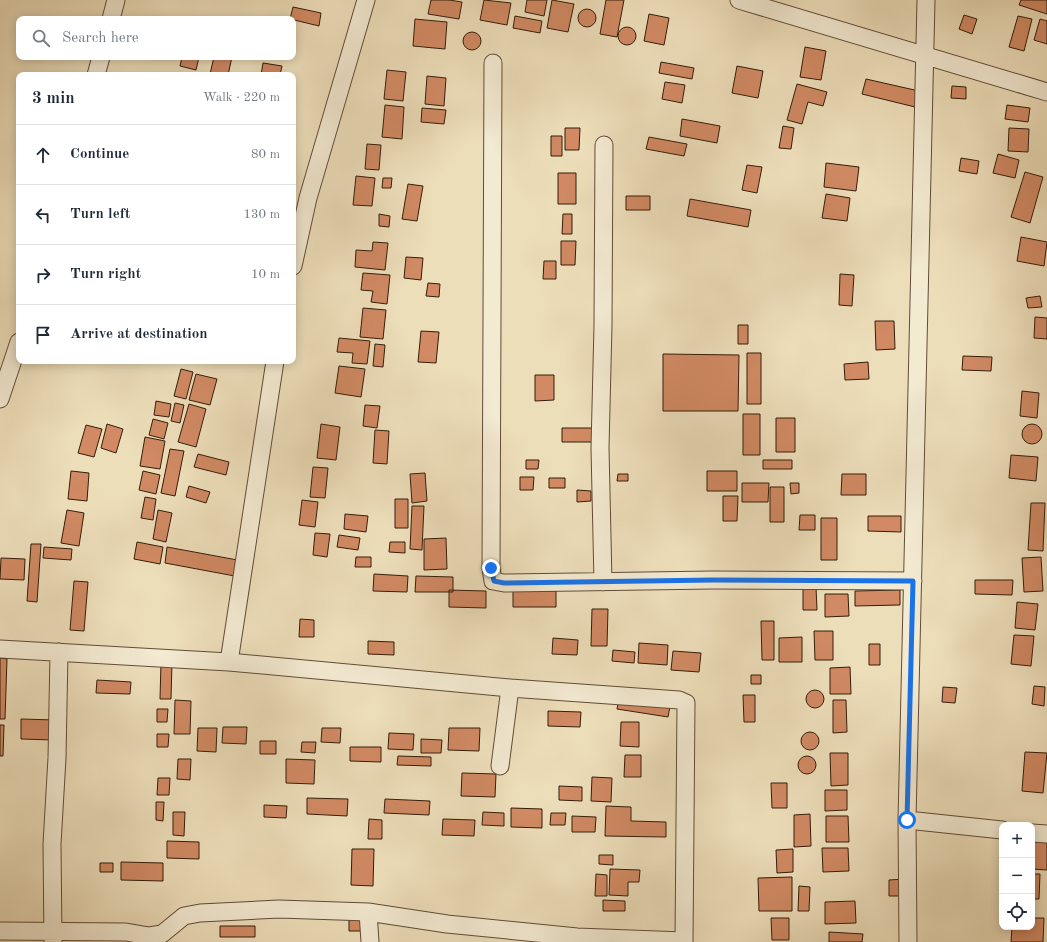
<!DOCTYPE html>
<html lang="en">
<head>
<meta charset="utf-8">
<style>
	:root { --surface:#fff; --page:#f6f6f7; --text:#1f2937; --muted:#747a83; --line:#e0e1e3 }
	body { margin:0; font-family:"Old Standard TT",serif; background:var(--page); color:var(--text) }
	.controls { position:absolute; right:12px; bottom:12px; display:grid; overflow:hidden; border-radius:8px; box-shadow:0 2px 10px #0003 }
	.controls button { width:36px; height:36px; display:grid; place-items:center; padding:0; border:0; border-bottom:1px solid var(--line); background:var(--surface); color:var(--text); font:20px sans-serif }
	.stop { position:absolute; width:12px; height:12px; margin:-9px; border:3px solid #1a73e8; border-radius:50%; background:#fff }
	.stop.end { background:#1a73e8; border-color:#fff; box-shadow:0 1px 4px #0008 }
	.list { margin:0; padding:0; list-style:none }
	h2 { display:flex; justify-content:space-between; align-items:center; height:52px; margin:0; padding:0 16px; font-size:17px }
	h2 small { font-size:13px; font-weight:400; color:var(--muted) }
	.list li { display:grid; grid-template-columns:26px 1fr auto; gap:12px; align-items:center; box-sizing:border-box; height:60px; padding:0 16px; border-top:1px solid var(--line) }
	.list b { display:block; font-size:15px; white-space:nowrap }
	.list em { font-size:13px; font-style:normal; color:var(--muted) }
	.icon { flex:none; width:22px; height:22px; fill:none; stroke:currentColor; stroke-width:2; stroke-linecap:round; stroke-linejoin:round }
	.map { position:relative; flex:none; width:1047px; height:942px; overflow:hidden }
	.search { position:absolute; background:var(--surface); box-shadow:0 2px 10px #0003; left:16px; top:16px; width:280px; height:44px; display:flex; align-items:center; gap:10px; box-sizing:border-box; padding:0 14px; border-radius:8px; color:var(--muted); font-size:15px }
	.panel { position:absolute; background:var(--surface); box-shadow:0 2px 10px #0003; left:16px; top:72px; width:280px; height:292px; border-radius:8px }
	.map>svg:first-child { display:block }
</style>
</head>
<body>
<div class="map">
<svg width="1047" height="942" viewBox="0 0 1047 942">
	<rect width="100%" height="100%" fill="#eddeba"/>
	<filter id="stains"><feTurbulence type="fractalNoise" baseFrequency=".005" numOctaves="4"/><feColorMatrix values="0 0 0 0 .2 0 0 0 0 .09 0 0 0 0 .02 0 0 0 .5 -.17"/></filter>
	<radialGradient id="worn" r=".72"><stop offset=".6" stop-color="#630" stop-opacity="0"/><stop offset="1" stop-color="#630" stop-opacity=".3"/></radialGradient>
	<path fill="#d18a63" stroke="#341c0a" d="M431,0H449L462,2L459,19L428,14Z
		M484,0L511,3L507,25L480,20Z
		M527,0H547L544,16L525,12Z
		M552,0L574,4L568,32L547,28Z
		M606,0H624L617,37L600,34Z
		M1021,0H1047V14L1019,5Z
		M293,7L321,13L319,26L290,19Z
		M578 18a9 9 0 1 1 18 0a9 9 0 1 1-18 0Z
		M649,14L669,18L664,45L644,41Z
		M964,15L977,19L972,34L959,29Z
		M515,16L542,21L540,33L513,28Z
		M1018,16L1032,19L1024,51L1009,47Z
		M415,19L447,22L445,49L413,46Z
		M1040,19L1047,21V44L1034,40Z
		M618 36a9 9 0 1 1 18 0a9 9 0 1 1-18 0Z
		M463 41a9 9 0 1 1 18 0a9 9 0 1 1-18 0Z
		M805,47L826,51L821,80L800,77Z
		M182,57H199L196,70L180,66Z
		M214,57H232L228,75L210,74Z
		M661,62L694,68L692,79L659,73Z
		M263,63L282,66L280,75H261Z
		M737,66L763,71L758,98L732,93Z
		M387,70L406,72L403,101L384,99Z
		M427,76L446,78L444,106L425,104Z
		M866,79L919,91L915,107L862,94Z
		M665,82L685,85L682,103L662,99Z
		M797,84L827,92L823,106L808,102L802,124L787,120Z
		M952,86L966,87V99L951,98Z
		M385,105L404,107L402,139L382,137Z
		M1007,105L1030,108L1028,122L1005,119Z
		M422,108L446,110L444,124L421,122Z
		M682,119L720,126L717,143L680,136Z
		M783,126L794,128L791,149L779,148Z
		M565,128H580L579,150H565Z
		M1009,128L1029,129L1028,152L1008,151Z
		M551,136H562V156H551Z
		M649,137L687,144L684,156L646,149Z
		M367,144L381,145L379,170L365,169Z
		M998,154L1019,160L1015,178L993,173Z
		M961,158L979,161L977,174L959,171Z
		M826,163L859,167L856,191L824,187Z
		M747,165L762,167L757,193L742,190Z
		M1025,172L1043,177L1030,223L1011,217Z
		M558,173H576V204H558Z
		M356,176L375,178L372,206L353,205Z
		M383,178H392L391,188H382Z
		M408,184L423,186L417,221L402,219Z
		M826,194L850,198L847,221L822,218Z
		M626,196H650V210H626Z
		M690,199L751,210L748,227L687,216Z
		M379,214L390,216L389,227L379,226Z
		M563,214H572V234H562Z
		M1021,237L1047,242L1044,266L1017,261Z
		M561,241H576L575,265H561Z
		M373,242L388,243L385,270L355,267L356,250L372,251Z
		M406,257L423,258L421,280L404,278Z
		M544,261H556V279H543Z
		M363,273L390,275L387,304L371,302L373,291L361,290Z
		M840,274L854,275L852,306L839,305Z
		M428,283L440,284L439,297L426,296Z
		M1040,296L1042,307L1028,308L1026,298Z
		M363,308L386,310L383,339L360,337Z
		M1035,317L1047,318V339L1034,338Z
		M875,321H894L895,349L876,350Z
		M738,325H748V344H738Z
		M421,331L439,332L436,363L418,362Z
		M339,338L370,341L367,364L352,363L353,353L337,352Z
		M375,344L385,345L383,367L373,366Z
		M747,353H761V404H747Z
		M663,354L739,355L738,411H663Z
		M963,356L992,357L991,371L962,370Z
		M868,362L869,379L845,380L844,364Z
		M339,366L365,369L361,397L335,393Z
		M181,369L193,372L186,399L174,396Z
		M196,374L217,379L210,405L189,400Z
		M535,375H554V400L535,401Z
		M1022,391L1039,393L1037,418L1020,416Z
		M156,401L171,404L169,417L154,415Z
		M175,403L184,405L180,423L171,421Z
		M189,404L206,409L196,447L178,442Z
		M365,405L380,406L377,428L363,426Z
		M743,414H760V455H743Z
		M776,418H795V452H776Z
		M153,419L168,423L164,439L149,435Z
		M1022 434a10 10 0 1 1 20 0a10 10 0 1 1-20 0Z
		M107,424L123,429L116,453L101,448Z
		M321,424L340,427L336,460L317,458Z
		M86,425L102,429L94,457L78,453Z
		M562,428H595V442H562Z
		M375,430L389,431L387,464L373,463Z
		M145,437L165,441L160,469L140,466Z
		M170,449L184,451L175,496L161,493Z
		M198,454L229,462L226,475L194,467Z
		M1011,455L1038,457L1036,481L1009,478Z
		M526,460H539L538,469H526Z
		M763,460H792V469H763Z
		M313,467L328,468L325,498L310,497Z
		M71,471L89,473L87,501L68,499Z
		M143,471L160,475L156,494L139,490Z
		M707,471H737V491H707Z
		M425,473L427,501L412,503L410,474Z
		M618,474H628V481H617Z
		M842,474H866V495H841Z
		M520,477H534L533,490H520Z
		M549,478H565V488H549Z
		M742,483H769L768,502H742Z
		M790,483H799V493L791,494Z
		M189,486L210,492L206,503L186,497Z
		M770,487H784V522H770Z
		M577,490L591,491V501L577,502Z
		M723,496H738L737,521H723Z
		M145,497L156,499L153,520L141,518Z
		M395,499H408V528H395Z
		M302,500L318,502L315,527L299,525Z
		M1031,503H1045L1043,551L1028,550Z
		M412,506H424L422,550L410,549Z
		M67,510L84,513L79,546L61,543Z
		M158,510L172,513L166,542L153,539Z
		M345,514L368,516L366,532L344,529Z
		M800,515H815V530H799Z
		M868,516H901V532L868,531Z
		M821,518H837V560H821Z
		M315,533L330,534L327,557L313,555Z
		M339,535L360,538L358,550L337,547Z
		M446,538L447,569L424,570V539Z
		M137,542L163,547L160,564L134,559Z
		M390,542H405V553L389,552Z
		M31,544H41L37,602L27,601Z
		M44,547L72,549L71,560L43,558Z
		M167,547L243,561L240,577L165,563Z
		M356,557H371V567H355Z
		M1041,557L1043,591L1024,592L1022,558Z
		M1,558L25,559L24,580L0,579Z
		M374,574L408,576L407,592L373,591Z
		M416,576L453,577V592H415Z
		M975,580H1013L1012,595L975,594Z
		M74,581L88,582L84,631L70,630Z
		M803,587H816L817,610H803Z
		M449,590L486,591V608L449,607Z
		M900,590V605L855,606V591Z
		M513,591H556V607H513Z
		M825,594H848L849,616L825,617Z
		M1017,602L1038,604L1035,630L1015,628Z
		M592,609H608L607,646H591Z
		M300,619L314,620V637H299Z
		M761,621H774V660H762Z
		M814,631H833V660H815Z
		M1014,635L1034,636L1031,666L1011,664Z
		M802,637V662H779V638Z
		M553,638L578,640L577,655L552,654Z
		M368,641L394,642V655L368,654Z
		M639,643L668,645L667,665L638,663Z
		M869,644H880V665H869Z
		M613,650L635,652L634,663L612,661Z
		M673,651L701,653L699,672L671,670Z
		M0,658L7,659L5,719H0Z
		M161,662H172L171,699H160Z
		M850,667L851,694H830V668Z
		M751,675H761V684H751Z
		M97,680L131,682L130,694L96,693Z
		M1034,686L1045,687L1044,706L1032,704Z
		M943,687L957,688L955,703L942,702Z
		M806 699a9 9 0 1 1 18 0a9 9 0 1 1-18 0Z
		M743,695H755V722H744Z
		M619,698L670,706L668,717L617,709Z
		M175,700L191,701L190,734H174Z
		M833,700H846L847,732L833,733Z
		M157,709H168L167,722H157Z
		M548,711L581,712L580,727L548,726Z
		M21,719L55,720L54,740L21,739Z
		M621,722H639V747L620,746Z
		M0,725H4L3,756H0Z
		M223,727H247L246,744L222,743Z
		M198,728H217L216,752L197,751Z
		M322,728H341L340,743L321,742Z
		M449,728H480L479,751L448,750Z
		M801 741a9 9 0 1 1 18 0a9 9 0 1 1-18 0Z
		M389,733L414,734L413,750L388,749Z
		M157,734H169L168,747H157Z
		M421,739L442,740L441,753H421Z
		M260,741H276V754H260Z
		M302,742H316L315,753L301,752Z
		M350,747H381V762L350,761Z
		M1025,752L1047,753L1043,793L1022,791Z
		M830,753H848V785L831,786Z
		M625,755H641V777H624Z
		M798 765a9 9 0 1 1 18 0a9 9 0 1 1-18 0Z
		M398,756L431,757V766L397,765Z
		M178,759H191L190,780L177,779Z
		M286,759L315,760L314,784L286,783Z
		M462,773L496,774L495,797L461,796Z
		M592,777L612,778L611,802L591,801Z
		M158,778H170L169,795H157Z
		M771,783H787V808H772Z
		M559,786L582,787V801L559,800Z
		M825,790H847V810L825,811Z
		M307,798L348,799L347,816L307,814Z
		M385,799L430,801L429,815L384,813Z
		M156,802H164L163,821L156,820Z
		M264,805L287,806L286,818L264,817Z
		M606,806L631,807V821L666,822V837L605,836Z
		M511,808L542,809V828L511,827Z
		M173,812H185L184,836L173,835Z
		M483,812L504,813V826L482,825Z
		M551,813H566L565,825H550Z
		M810,814L811,846L794,847V815Z
		M572,816L596,817L595,832H572Z
		M826,816H848L849,842H826Z
		M369,819L382,820V839H368Z
		M443,819L475,820L474,836L442,835Z
		M1032,839L1047,840V870L1032,869Z
		M167,841L199,842V859L167,858Z
		M822,848H848L849,871L823,872Z
		M352,849H374L373,886L351,885Z
		M793,849V872L777,873L776,850Z
		M599,855H613V865L599,864Z
		M121,862L163,863V881L121,880Z
		M100,863H113V872H100Z
		M610,869L640,870L639,882H628V896L609,895Z
		M596,874L607,875V896H595Z
		M1032,874H1040L1039,899H1032Z
		M792,877V911H759L758,878Z
		M904,879L905,896H889V880Z
		M799,886L810,887L809,911H798Z
		M603,900L625,901V911H603Z
		M855,901L856,923L825,924V902Z
		M363,918V931H349V919Z
		M771,918H789V940H772Z
		M1032,918H1044L1043,942H1011L1012,927H1032Z
		M220,926H255V937H220Z
		M829,932L863,934L862,942H829Z"/>
	<g fill="none" stroke-linecap="round" stroke-linejoin="round">
		<defs>
			<path id="minor" d="M739,0L1047,92
				M111,19L116,0
				M493,63L491,568L493,581L504,583L713,580L913,581
				M96,75L101,57
				M293,266L308,198L366,0
				M0,399L19,342
				M603,582L600,448L603,325L604,145
				M0,649L229,662L510,688L679,700L686,703L684,942
				M229,662L275,361
				M500,766L510,688
				M907,820L1002,830
				M1032,833L1047,834
				M368,912L370,942
				M0,931L126,932L149,936L162,934L184,916L200,913L279,909L368,912L447,924L577,937L684,941
				M53,942L52,844L57,758L59,652
				M908,942L907,820L926,0"/>
		</defs>
		<use href="#minor" stroke="#624c36" stroke-width="19"/>
		<use href="#minor" stroke="#f3ead2" stroke-width="17"/>
	</g>
	<g fill="none" stroke-linecap="round" stroke-linejoin="round">
		<path stroke="#1a73e8" stroke-width="5" d="M491,568L494,581L504,583L713,580L913,581L907,820"/>
	</g>
	<rect width="100%" height="100%" filter="url(#stains)"/>
	<rect width="100%" height="100%" fill="url(#worn)"/>
</svg>
<div class="controls">
<button>+</button>
<button>−</button>
<button><svg class="icon" aria-label="locate" viewBox="0 0 24 24"><circle cx="12" cy="12" r="6"/><path d="M12 2v4M12 18v4M2 12h4M18 12h4"/></svg></button>
</div>
<div class="stop" style="left:907px;top:820px"></div>
<div class="stop end" style="left:491px;top:568px"></div>
<div class="search"><svg class="icon" aria-label="search" viewBox="0 0 24 24"><circle cx="10" cy="10" r="6"/><path d="M15 15l6 6"/></svg>Search here</div>
<section class="panel">
<h2>3 min<small>Walk · 220 m</small></h2>
<ul class="list">
<li><svg class="icon" aria-label="ahead" viewBox="0 0 24 24"><path d="M12 20V5M6 11l6-6 6 6"/></svg><div><b>Continue</b></div><em>80 m</em></li>
<li><svg class="icon" aria-label="left" viewBox="0 0 24 24"><path d="M17 20v-9H6M10 6l-5 5 5 5"/></svg><div><b>Turn left</b></div><em>130 m</em></li>
<li><svg class="icon" aria-label="right" viewBox="0 0 24 24"><path d="M7 20v-9h11M14 6l5 5-5 5"/></svg><div><b>Turn right</b></div><em>10 m</em></li>
<li><svg class="icon" aria-label="arrive" viewBox="0 0 24 24"><path d="M6 21V4h12l-3 4 3 4H6"/></svg><div><b>Arrive at destination</b></div></li>
</ul>
</section>
</div>
</body>
</html>
